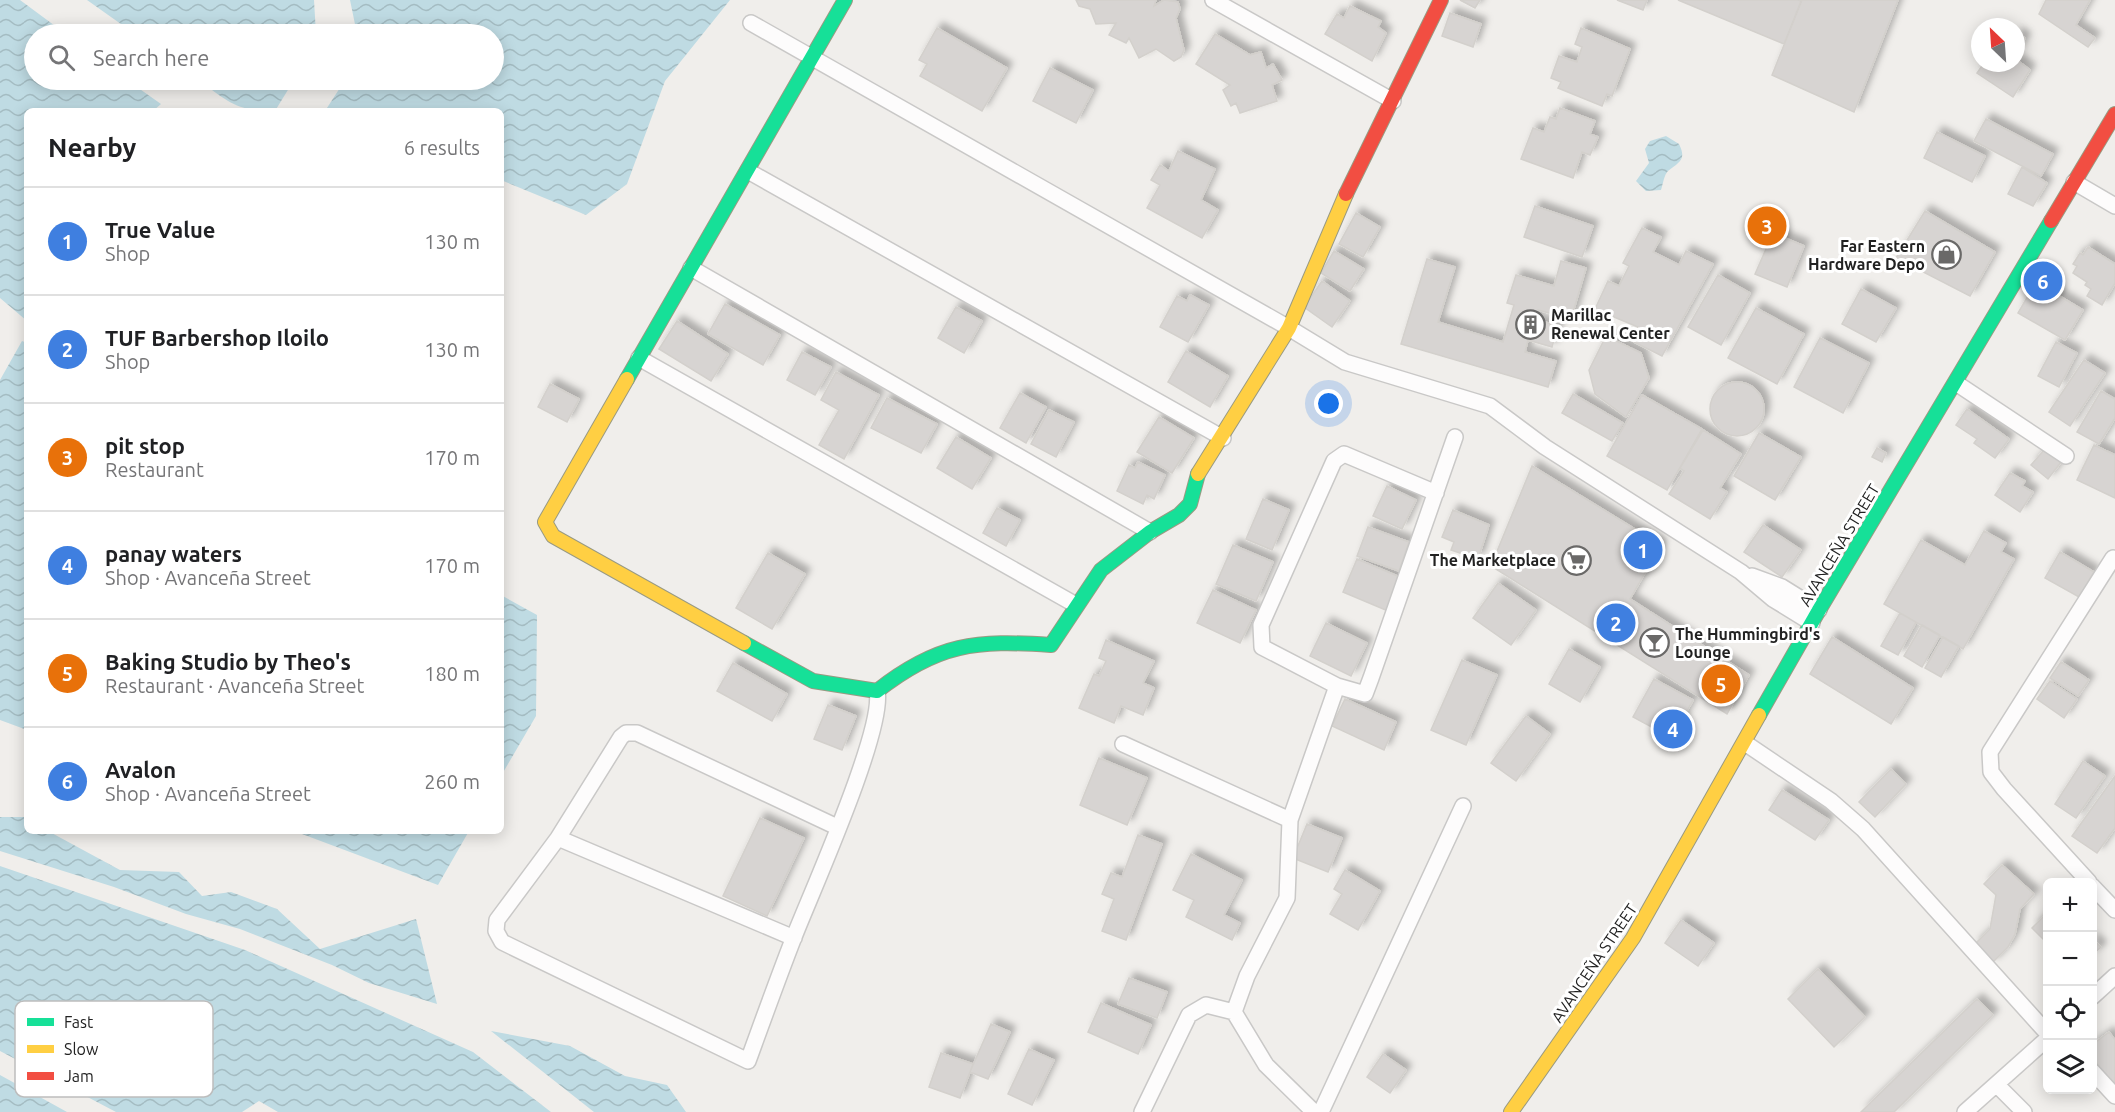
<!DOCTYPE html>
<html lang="en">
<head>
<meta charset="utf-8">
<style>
	:root { --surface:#fff; --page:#f6f6f6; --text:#202124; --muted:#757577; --line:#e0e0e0; --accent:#7c3aed }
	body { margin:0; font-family:Ubuntu,sans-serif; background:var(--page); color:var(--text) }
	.controls { position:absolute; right:18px; bottom:18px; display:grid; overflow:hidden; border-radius:9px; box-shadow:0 3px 15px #0003 }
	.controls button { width:54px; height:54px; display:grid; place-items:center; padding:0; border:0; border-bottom:2px solid var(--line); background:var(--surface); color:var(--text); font:30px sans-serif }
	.compass { position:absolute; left:1971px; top:18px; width:54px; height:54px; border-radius:50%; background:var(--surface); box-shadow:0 3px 15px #0003; rotate:335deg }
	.you { position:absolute; left:1329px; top:404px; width:21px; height:21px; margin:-15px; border:4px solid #fff; border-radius:50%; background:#1a73e8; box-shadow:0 0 0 9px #1a73e833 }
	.badge { display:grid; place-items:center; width:39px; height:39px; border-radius:50%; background:var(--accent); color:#fff; font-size:20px; font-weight:700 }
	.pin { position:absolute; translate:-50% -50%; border:3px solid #fff; box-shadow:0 2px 6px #0006 }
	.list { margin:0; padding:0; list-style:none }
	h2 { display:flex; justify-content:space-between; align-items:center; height:78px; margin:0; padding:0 24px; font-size:26px }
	h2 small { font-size:20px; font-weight:400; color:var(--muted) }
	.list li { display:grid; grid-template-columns:39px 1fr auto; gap:18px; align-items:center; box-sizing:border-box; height:108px; padding:0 24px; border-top:2px solid var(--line) }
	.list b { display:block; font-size:22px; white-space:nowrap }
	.list p { margin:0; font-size:20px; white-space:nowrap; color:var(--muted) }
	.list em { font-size:20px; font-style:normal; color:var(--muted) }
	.icon { flex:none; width:33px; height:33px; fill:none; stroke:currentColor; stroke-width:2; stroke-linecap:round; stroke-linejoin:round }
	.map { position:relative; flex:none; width:2115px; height:1112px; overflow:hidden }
	.search { position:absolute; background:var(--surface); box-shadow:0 3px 15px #0003; left:24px; top:24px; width:480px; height:66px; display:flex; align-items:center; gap:15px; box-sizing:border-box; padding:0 21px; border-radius:33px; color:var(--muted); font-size:22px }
	.panel { position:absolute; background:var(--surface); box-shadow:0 3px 15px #0003; left:24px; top:108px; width:480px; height:726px; border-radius:9px }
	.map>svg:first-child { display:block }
</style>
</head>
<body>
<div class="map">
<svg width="2115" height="1112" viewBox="0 0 2115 1112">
	<defs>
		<pattern id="water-waves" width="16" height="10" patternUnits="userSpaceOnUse" patternTransform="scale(1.5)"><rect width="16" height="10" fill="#bfdbe3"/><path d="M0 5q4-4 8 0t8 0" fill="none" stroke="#a4bcc2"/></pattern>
		<filter id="shadow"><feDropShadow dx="5.5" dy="-5.5" stdDeviation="3" flood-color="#0004"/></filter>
	</defs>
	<rect width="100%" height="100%" fill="#f0eeeb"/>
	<path fill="url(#water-waves)" d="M0,0H20L66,34H34V80H127L161,104L153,111H27V321L0,298Z
		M87,0H314L316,34H135Z
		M350,0H730L665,81L627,184L586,215L501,180V111H325L345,80H494V34H357Z
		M198,80H294L275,111C234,111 230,102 198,80Z
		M1666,136L1679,144C1687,160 1679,162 1668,171C1664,175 1663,184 1661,190L1646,191L1636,181L1649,163L1645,149L1650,141Z
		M22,341L27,343V730L0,720V380Z
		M501,595L537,615L536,716L501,776Z
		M0,817H24L27,819V831H48L120,870L179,872L202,896L231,892L277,909L320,949L416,919L437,1004L369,983L332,965L240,929L186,914L114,887L0,851Z
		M294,831H469L438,885Z
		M0,866L245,950L473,1052L551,1112H278L259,1101L242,1112H116L0,1051Z
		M491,1031L570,1046L625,1076L667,1085L686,1112H594Z
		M0,1075L67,1112H0Z"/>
	<path fill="#d7d4d2" stroke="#d3d0cc" stroke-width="1.5" filter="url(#shadow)" d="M1076,0H1156L1154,6L1164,0L1178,2L1180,9L1176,18L1184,50L1181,57L1174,61L1156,49L1139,58L1129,38L1126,43L1109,35L1116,23L1096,24L1090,9L1079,6Z
		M1460,0H1480L1475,8Z
		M1617,0H1647L1643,10Z
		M1678,0H1798L1801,1L1784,44Z
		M1802,0H1898L1854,112L1772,75Z
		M2046,0H2090L2076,25L2095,38L2088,47L2039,14Z
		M1350,6L1381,21L1378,27L1386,33L1372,61L1325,34L1337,14L1344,18Z
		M1450,13L1481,24L1473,47L1442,36Z
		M937,28L1007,68L982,111L920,76L927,64L919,60Z
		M1581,28L1630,49L1612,96L1607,94L1602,106L1558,88L1561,82L1551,78L1559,56L1577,62L1582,47L1575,44Z
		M2016,33L2025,38L2016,54Z
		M1215,34L1250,55L1261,52L1266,68L1273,64L1282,80L1272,85L1277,101L1240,113L1236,103L1231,106L1223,90L1230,85L1196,64Z
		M2016,59L2030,70L2013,97L1977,73L1984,63H2016Z
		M1050,68L1093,90L1076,123L1033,101Z
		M1560,108L1595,121L1590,134L1598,137L1590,155L1582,152L1573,178L1521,159L1533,128L1544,132L1550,117L1556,119Z
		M1986,119L2053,154L2041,176L1974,141Z
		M1937,132L1985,156L1972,182L1924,158Z
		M1178,151L1215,169L1201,200L1218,210L1202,238L1147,208L1160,185L1151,180L1160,165L1169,171Z
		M2022,167L2047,183L2033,206L2008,194Z
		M1535,206L1593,226L1582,257L1524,237Z
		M1925,211L1995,252L1970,296L1896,258Z
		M1356,213L1380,227L1363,257L1339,244Z
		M1642,228L1661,237L1653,252L1679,265L1686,251L1713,264L1662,356L1634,342L1631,334L1638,327L1595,309L1608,281L1619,286L1629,266L1623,263Z
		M1773,233L1804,246L1787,287L1755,274Z
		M2088,247L2115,264V283L2102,305L2087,296L2091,289L2085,285L2087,282L2073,273L2077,266L2073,264L2080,253L2083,255Z
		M1334,251L1364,269L1350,291L1321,273Z
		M1427,259L1455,267L1438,322L1503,342L1514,305L1507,303L1516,275L1554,286L1561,261L1586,268L1571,319L1538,310L1535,319L1558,326L1552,347L1528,340L1525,352L1556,361L1548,387L1401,344Z
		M1718,275L1750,293L1721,345L1688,327Z
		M1322,281L1350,301L1332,327L1304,307Z
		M2036,282L2083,310L2065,340L2018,313Z
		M1861,289L1896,308L1876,342L1842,324Z
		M1190,295L1209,305L1188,342L1160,327L1177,296L1187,301Z
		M725,304L780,335L763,365L708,334Z
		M956,307L982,321L964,353L938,338Z
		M1756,308L1804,334L1777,384L1728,358Z
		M677,321L728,354L711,381L659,349Z
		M1606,336L1641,353L1649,378L1626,417L1595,394L1589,370Z
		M1820,338L1869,363L1843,413L1794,387Z
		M2056,342L2077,353L2059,387L2038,376Z
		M1186,351L1228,376L1210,407L1168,382Z
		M802,352L831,367L815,395L787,380Z
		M2084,360L2105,373L2070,426L2049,412Z
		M836,372L879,395L844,459L819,445L839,410L821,400Z
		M1710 409a27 27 0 1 1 54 0a27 27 0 1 1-54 0Z
		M550,384L579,399L567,422L538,407Z
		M2101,391L2115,399V418L2099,444L2077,432Z
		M1020,393L1046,407L1026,443L1000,428Z
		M1573,394L1623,423L1612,441L1562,413Z
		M1642,395L1702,429L1667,490L1607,456Z
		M887,398L937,424L921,453L871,428Z
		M1967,409L2009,439L1995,458L1974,443L1977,439L1956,425Z
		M1049,410L1074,422L1056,457L1031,444Z
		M1159,417L1194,438L1172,473L1137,452Z
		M1703,430L1741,454L1720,488L1727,492L1710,519L1669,494L1684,471L1680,468Z
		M1759,433L1801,457L1775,500L1734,476Z
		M956,437L991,458L972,489L937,468Z
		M2094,445L2115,455V498L2077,480Z
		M1877,448L1886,453L1882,462L1872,457Z
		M2045,449L2061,462L2048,479L2031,465Z
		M1138,462L1165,475L1154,499L1147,495L1143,504L1117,491L1129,465L1135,468Z
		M1532,466L1661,545L1630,599L1749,675L1727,714L1491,566Z
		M2010,473L2025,481L2022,486L2033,492L2020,512L1995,495Z
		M1387,486L1416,500L1402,529L1373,516Z
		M1263,499L1289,510L1272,550L1246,539Z
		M997,508L1020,520L1006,546L983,533Z
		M1453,510L1489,525L1478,559L1451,550L1454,542L1442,537Z
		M1763,525L1801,550L1782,577L1744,552Z
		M1368,527L1409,542L1399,571L1357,556Z
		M1984,531L2006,543L2001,552L2014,559L1963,649L1884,604L1921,540L1965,565Z
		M1233,545L1273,562L1256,601L1216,584Z
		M2060,552L2094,572L2079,597L2045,578Z
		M768,553L805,574L772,629L736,608Z
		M1357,559L1402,578L1388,611L1343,592Z
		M1498,583L1536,610L1511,645L1473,618Z
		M1213,590L1256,610L1240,643L1197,623Z
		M1900,613L1916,622L1898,655L1881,646Z
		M1326,623L1367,643L1351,676L1310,656Z
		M1922,625L1940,635L1922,667L1904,656Z
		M1832,637L1913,688L1891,724L1810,674Z
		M1943,637L1959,646L1941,677L1925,668Z
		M1106,640L1154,661L1143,683L1154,688L1143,715L1121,706L1114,723L1079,708L1094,674L1099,676L1106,661L1099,658Z
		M1569,649L1600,667L1580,702L1549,684Z
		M1462,660L1497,675L1466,745L1431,730Z
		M2061,662L2089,680L2078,696L2050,678Z
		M733,663L787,694L772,721L717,691Z
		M1654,679L1693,700L1672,738L1633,717Z
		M2050,681L2077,699L2064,718L2037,699Z
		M1345,699L1396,722L1384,750L1332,726Z
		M828,705L856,716L842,750L814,739Z
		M1526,716L1550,734L1516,781L1491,763Z
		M1099,758L1147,778L1127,825L1080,805Z
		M2083,761L2105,776L2076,818L2055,804Z
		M1891,769L1906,784L1875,817L1859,802Z
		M2115,776V828L2097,853L2072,836Z
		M1782,790L1829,820L1815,840L1769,810Z
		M760,818L804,838L767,916L723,896Z
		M1307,824L1342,838L1328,872L1293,858Z
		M1138,835L1162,844L1126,940L1102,931L1114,899L1102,894L1111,873L1122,877Z
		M1191,854L1242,880L1224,915L1240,923L1232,940L1186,917L1194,900L1173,890Z
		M2002,865L2034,894L2020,909L2015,934L2008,947L1992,963L1974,945L1990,929L1996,895L1984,884Z
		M1345,870L1380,891L1358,930L1330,914L1342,894L1334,889Z
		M2047,913H2048V944L2032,928Z
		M1681,920L1714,943L1698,966L1665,943Z
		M2092,939L2101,947L2092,955Z
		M1818,969L1865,1017L1834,1047L1788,999Z
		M1129,978L1167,992L1157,1018L1118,1004Z
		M1977,999L1993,1015L1894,1112H1861Z
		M1101,1003L1151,1025L1138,1054L1088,1032Z
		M991,1024L1010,1032L988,1079L970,1072Z
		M2109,1032L2115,1040V1085L2092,1058V1045Z
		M1029,1049L1054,1060L1032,1105L1008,1094Z
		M941,1053L973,1064L960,1098L929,1087Z
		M1383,1054L1406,1070L1390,1093L1367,1077Z"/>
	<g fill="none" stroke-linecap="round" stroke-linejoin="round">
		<defs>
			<path id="street" d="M1213,0L1393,101
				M751,23L1289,328L1345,362L1490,406L1545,447L1741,572L1773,599L1812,623
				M748,171L1223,438
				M2074,182L2115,206
				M691,268L1150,532
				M639,358L1076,605
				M1956,383L2066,456
				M1436,493L1344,454L1334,461L1261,625L1262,647L1337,686L1365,694L1371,678L1455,437
				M1752,576L1782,587L1819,610
				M1745,743L1831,801L1863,829L2048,1034
				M1123,744L1290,820
				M837,827L637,733H626L621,737L558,838L497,920L496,931L502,942L748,1061C763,1020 778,978 794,937C812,891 885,729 877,691
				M558,838L794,938
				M2089,882L2004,789L1991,772L1990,752L2113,558
				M2092,886L2115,910
				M2092,997L2115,976
				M2092,1071L2115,1096
				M1997,1085L2024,1112
				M1142,1112L1189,1015L1206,1005L1234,1012
				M1314,1112L1266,1065L1234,1012L1247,976L1287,898L1290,820L1337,686
				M1321,1112L1463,806
				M1965,1112L2048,1038"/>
			<path id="fast" d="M627,379L845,0
				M744,643L813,681L877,691C938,643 976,640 1051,645L1101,570L1150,532L1179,515L1190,504L1198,474
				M1759,715L1819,610L2051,221"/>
			<path id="slow" d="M627,379L545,522L553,536L744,643
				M1198,474L1289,328L1346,194
				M1511,1112L1633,938L1759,715"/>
			<path id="jam" d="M1346,194L1441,0
				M2051,221L2115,114"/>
		</defs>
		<use href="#street" stroke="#c9c8c7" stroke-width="18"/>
		<use href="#fast" stroke="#999a82" stroke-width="16"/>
		<use href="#slow" stroke="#999a82" stroke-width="16"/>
		<use href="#jam" stroke="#999a82" stroke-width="16"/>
		<use href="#street" stroke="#fdfcfc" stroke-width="15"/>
		<use href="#fast" stroke="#16e098" stroke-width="14"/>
		<use href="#slow" stroke="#ffcf43" stroke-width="14"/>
		<use href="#jam" stroke="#f24e42" stroke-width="14"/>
	</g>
	<defs>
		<symbol id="shop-ring" viewBox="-11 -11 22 22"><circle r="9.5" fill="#fff" stroke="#6a6968" stroke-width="1.5"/><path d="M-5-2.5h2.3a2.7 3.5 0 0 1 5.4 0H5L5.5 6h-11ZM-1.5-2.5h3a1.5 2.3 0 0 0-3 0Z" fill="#6a6968"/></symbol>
		<symbol id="building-ring" viewBox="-11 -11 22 22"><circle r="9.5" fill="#fff" stroke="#6a6968" stroke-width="1.5"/><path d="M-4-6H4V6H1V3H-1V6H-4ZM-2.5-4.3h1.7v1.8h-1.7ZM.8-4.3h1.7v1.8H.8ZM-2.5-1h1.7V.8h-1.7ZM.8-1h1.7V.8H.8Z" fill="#6a6968"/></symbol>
		<symbol id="supermarket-ring" viewBox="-11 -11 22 22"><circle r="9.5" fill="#fff" stroke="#6a6968" stroke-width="1.5"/><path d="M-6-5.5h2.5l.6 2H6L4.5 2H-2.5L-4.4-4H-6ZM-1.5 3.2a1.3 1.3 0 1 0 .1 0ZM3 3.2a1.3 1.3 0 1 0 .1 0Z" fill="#6a6968"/></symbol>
		<symbol id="bar-ring" viewBox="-11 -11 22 22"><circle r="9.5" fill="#fff" stroke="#6a6968" stroke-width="1.5"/><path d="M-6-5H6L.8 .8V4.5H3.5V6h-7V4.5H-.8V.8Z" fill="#6a6968"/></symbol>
	</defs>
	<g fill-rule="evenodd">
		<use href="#shop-ring" x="1930" y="238" width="33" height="33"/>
		<use href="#building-ring" x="1514" y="308" width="33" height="33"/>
		<use href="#supermarket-ring" x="1560" y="544" width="33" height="33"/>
		<use href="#bar-ring" x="1638" y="626" width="33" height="33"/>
	</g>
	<g text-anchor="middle" stroke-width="6" stroke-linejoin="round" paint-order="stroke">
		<g font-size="16" font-weight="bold" fill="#222" stroke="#fff" text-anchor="end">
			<text x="1925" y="252">Far Eastern<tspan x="1925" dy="18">Hardware Depo</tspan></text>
			<text x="1551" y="321" text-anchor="start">Marillac<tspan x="1551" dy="18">Renewal Center</tspan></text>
			<text x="1556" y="566">The Marketplace</text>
			<text x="1675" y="640" text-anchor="start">The Hummingbird's<tspan x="1675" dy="18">Lounge</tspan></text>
		</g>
		<g font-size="16" fill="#222" stroke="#fff">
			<text transform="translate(1839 545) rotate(-59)" y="6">AVANCEÑA STREET</text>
			<text transform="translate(1594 963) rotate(-56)" y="6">AVANCEÑA STREET</text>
		</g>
	</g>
	<rect x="15" y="1001" width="198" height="96" rx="9" fill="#fff" stroke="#bdbdbd" stroke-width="1.5"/>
	<rect x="27" y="1018" width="27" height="8" fill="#16e098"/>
	<rect x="27" y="1045" width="27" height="8" fill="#ffcf43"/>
	<rect x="27" y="1072" width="27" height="8" fill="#f24e42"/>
	<g font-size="16" fill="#222">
		<text x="64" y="1028">Fast</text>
		<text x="64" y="1055">Slow</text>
		<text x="64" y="1082">Jam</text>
	</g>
</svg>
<div class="controls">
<button>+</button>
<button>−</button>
<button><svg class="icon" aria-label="locate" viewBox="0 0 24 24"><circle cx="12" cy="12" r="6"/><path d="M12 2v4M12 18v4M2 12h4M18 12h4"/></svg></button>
<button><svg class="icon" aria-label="layers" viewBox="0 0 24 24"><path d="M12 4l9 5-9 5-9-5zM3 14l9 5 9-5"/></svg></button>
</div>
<svg class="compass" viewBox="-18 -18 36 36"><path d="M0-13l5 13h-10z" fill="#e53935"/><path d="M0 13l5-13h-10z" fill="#757577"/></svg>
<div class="you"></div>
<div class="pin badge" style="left:1643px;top:550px;background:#3f7fe0">1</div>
<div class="pin badge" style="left:1616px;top:623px;background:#3f7fe0">2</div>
<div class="pin badge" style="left:1767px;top:226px;background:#e8710a">3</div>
<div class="pin badge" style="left:1673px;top:729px;background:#3f7fe0">4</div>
<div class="pin badge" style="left:1721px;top:684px;background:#e8710a">5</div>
<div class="pin badge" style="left:2043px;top:281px;background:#3f7fe0">6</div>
<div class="search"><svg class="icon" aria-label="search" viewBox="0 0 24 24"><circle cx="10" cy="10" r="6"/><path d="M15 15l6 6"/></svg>Search here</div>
<section class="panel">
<h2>Nearby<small>6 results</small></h2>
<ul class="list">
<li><span class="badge" style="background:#3f7fe0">1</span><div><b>True Value</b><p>Shop</p></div><em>130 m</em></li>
<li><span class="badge" style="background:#3f7fe0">2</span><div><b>TUF Barbershop Iloilo</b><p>Shop</p></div><em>130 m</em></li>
<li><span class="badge" style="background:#e8710a">3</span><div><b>pit stop</b><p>Restaurant</p></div><em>170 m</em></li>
<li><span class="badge" style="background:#3f7fe0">4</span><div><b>panay waters</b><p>Shop · Avanceña Street</p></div><em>170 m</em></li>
<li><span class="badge" style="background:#e8710a">5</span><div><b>Baking Studio by Theo's</b><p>Restaurant · Avanceña Street</p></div><em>180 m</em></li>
<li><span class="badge" style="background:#3f7fe0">6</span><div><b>Avalon</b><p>Shop · Avanceña Street</p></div><em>260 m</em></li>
</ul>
</section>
</div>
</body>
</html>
